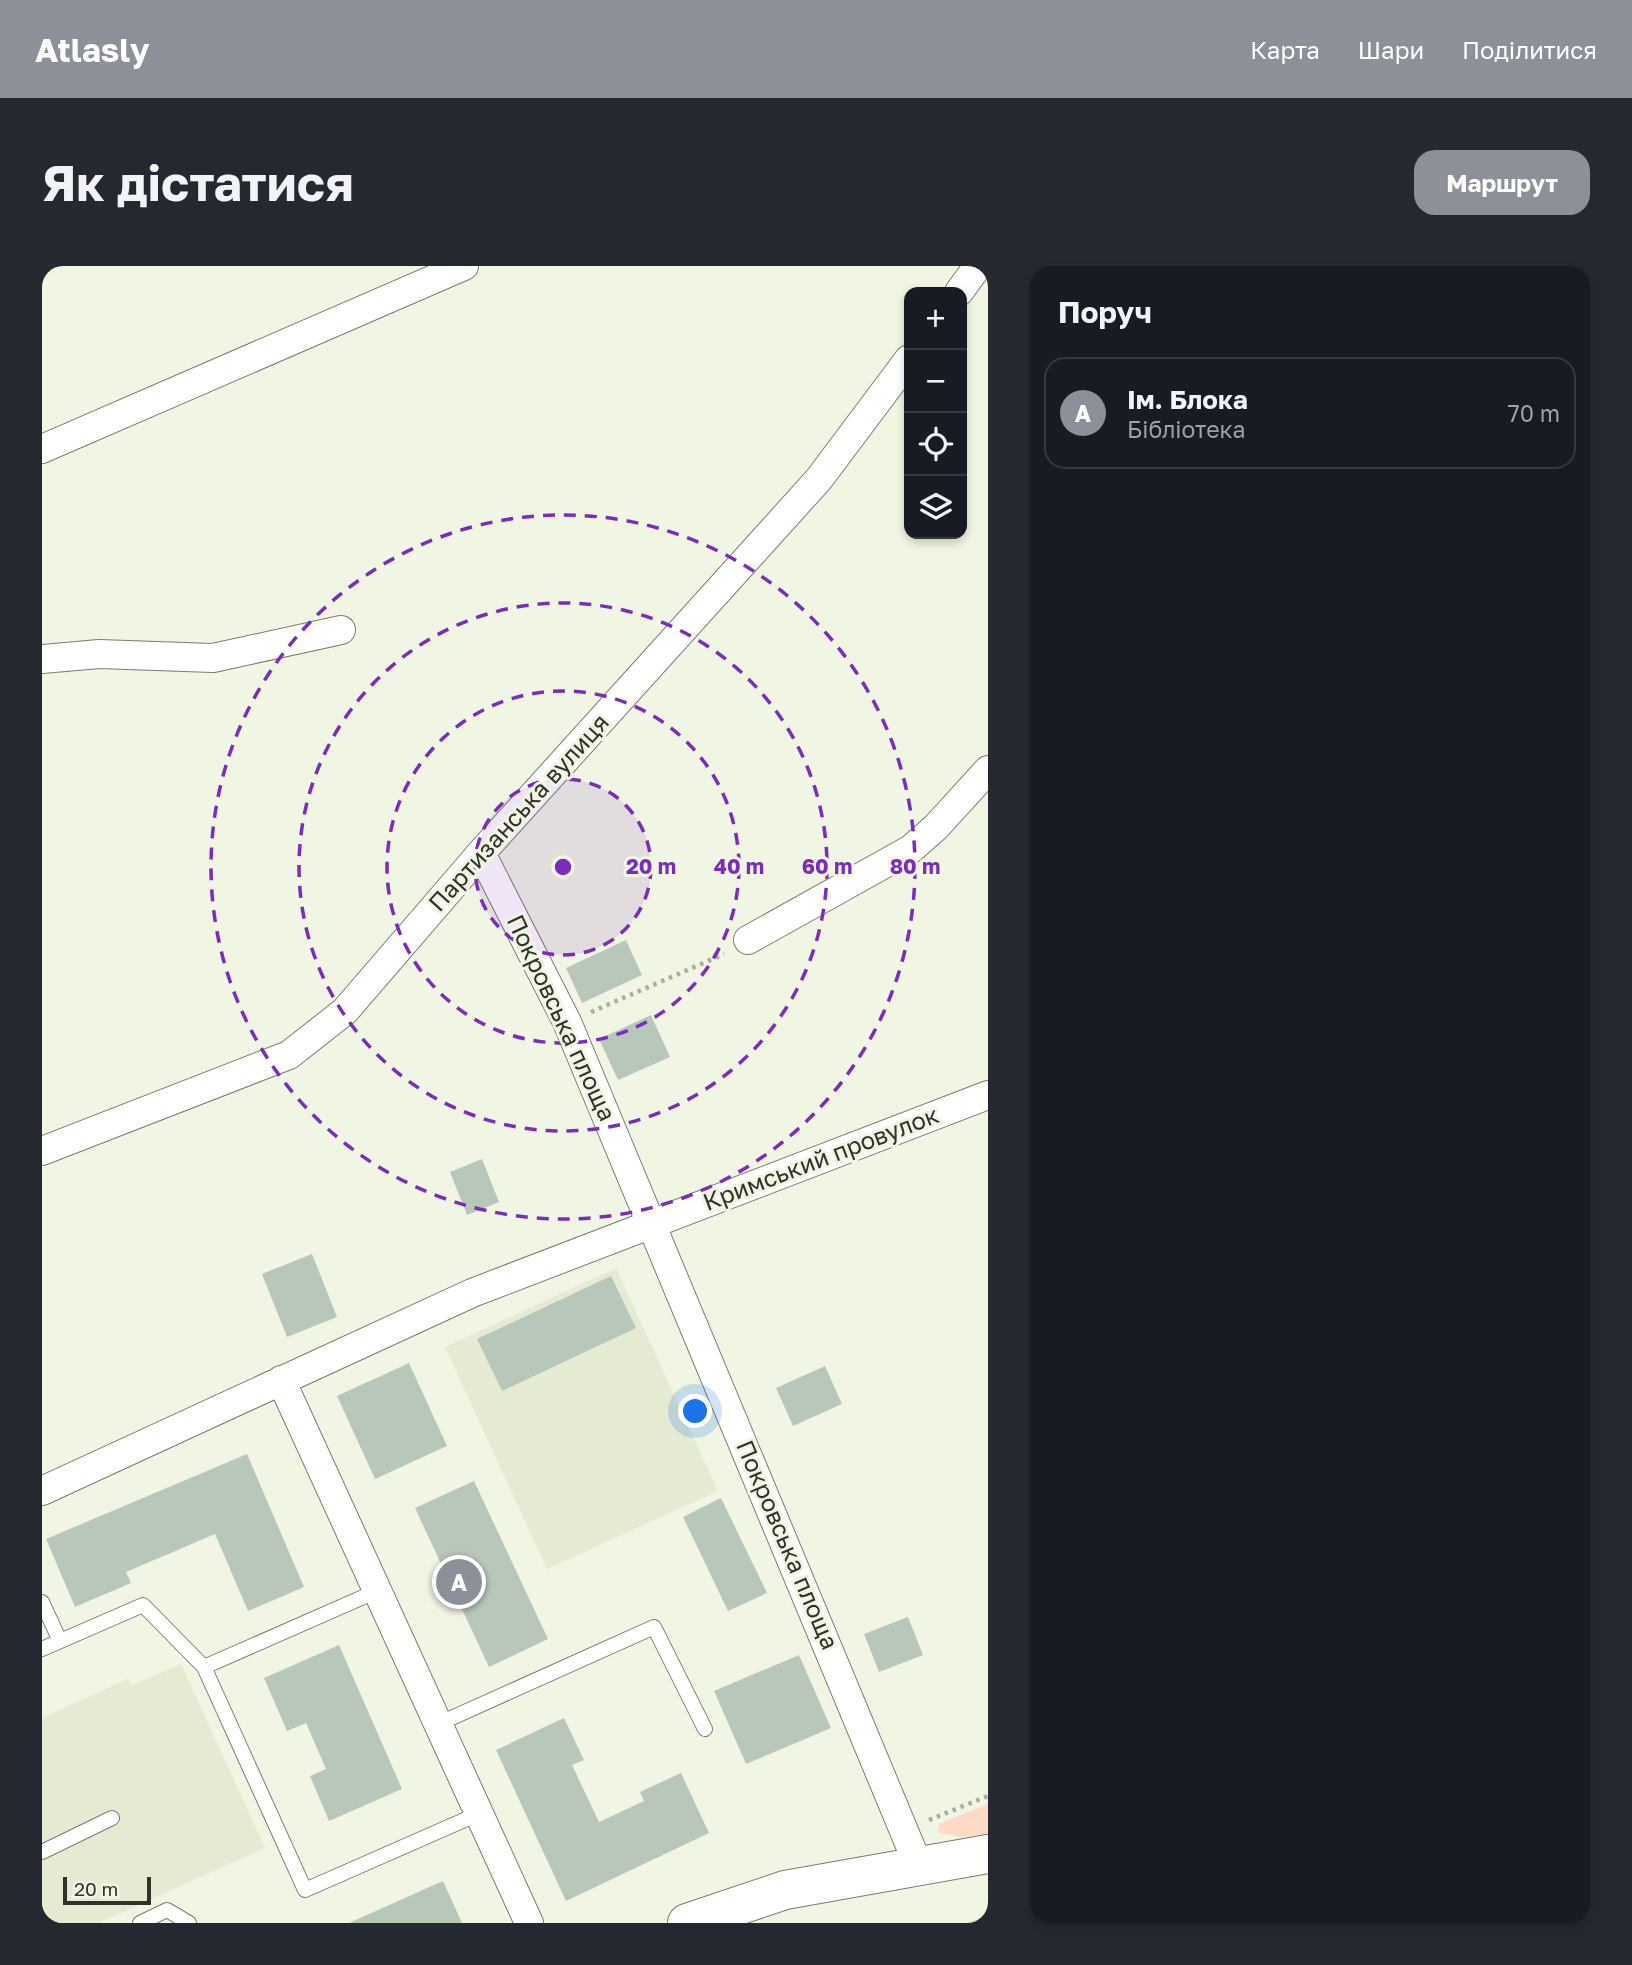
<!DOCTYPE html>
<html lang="uk">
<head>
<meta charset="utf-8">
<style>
	:root { --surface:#171b24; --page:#242831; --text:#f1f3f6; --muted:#9ea1a6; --line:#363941; --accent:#8c9099 }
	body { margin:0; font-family:"Golos Text",sans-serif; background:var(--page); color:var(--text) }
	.controls { position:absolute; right:21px; top:21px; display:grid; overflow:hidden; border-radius:14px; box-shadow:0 4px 10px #0003 }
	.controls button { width:63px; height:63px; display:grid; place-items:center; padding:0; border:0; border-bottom:2px solid var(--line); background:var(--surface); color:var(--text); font:35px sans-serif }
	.scale { position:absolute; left:21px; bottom:18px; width:88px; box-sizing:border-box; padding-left:7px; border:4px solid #31322c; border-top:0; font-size:19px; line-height:24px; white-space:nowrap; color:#31322c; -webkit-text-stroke:5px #f1f5e4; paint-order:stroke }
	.you { position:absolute; left:654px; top:1146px; width:24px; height:24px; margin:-18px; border:5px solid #fff; border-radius:50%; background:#1a73e8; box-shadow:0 0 0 10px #1a73e833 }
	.badge { display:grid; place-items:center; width:46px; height:46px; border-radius:50%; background:var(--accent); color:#fff; font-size:23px; font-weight:700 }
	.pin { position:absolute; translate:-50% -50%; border:4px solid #fff; box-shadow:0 2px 7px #0006 }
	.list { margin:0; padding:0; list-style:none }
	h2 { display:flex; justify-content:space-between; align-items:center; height:91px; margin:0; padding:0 28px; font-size:30px }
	h2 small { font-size:23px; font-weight:400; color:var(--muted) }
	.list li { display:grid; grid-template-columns:46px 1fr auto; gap:21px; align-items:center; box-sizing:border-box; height:112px; margin:0 14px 14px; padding:0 14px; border:2px solid var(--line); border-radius:21px }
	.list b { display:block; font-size:26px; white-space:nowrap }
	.list p { margin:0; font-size:23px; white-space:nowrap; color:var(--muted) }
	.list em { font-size:23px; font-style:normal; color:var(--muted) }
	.icon { flex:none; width:38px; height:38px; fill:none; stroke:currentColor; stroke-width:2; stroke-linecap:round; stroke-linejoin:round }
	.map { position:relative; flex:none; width:946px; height:1657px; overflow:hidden; border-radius:21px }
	header { display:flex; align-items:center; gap:42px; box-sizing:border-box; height:98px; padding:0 35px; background:var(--accent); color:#fff }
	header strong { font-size:33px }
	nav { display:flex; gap:38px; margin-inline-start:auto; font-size:24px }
	.intro { display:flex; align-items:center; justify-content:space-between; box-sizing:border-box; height:168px; padding:0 42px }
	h1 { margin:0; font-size:49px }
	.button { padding:18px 32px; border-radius:21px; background:var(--accent); color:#fff; font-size:24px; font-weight:700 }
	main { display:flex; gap:42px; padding:0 42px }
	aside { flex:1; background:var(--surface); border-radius:21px; box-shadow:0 4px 10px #0003 }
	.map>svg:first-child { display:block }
</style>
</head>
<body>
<header>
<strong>Atlasly</strong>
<nav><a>Карта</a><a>Шари</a><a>Поділитися</a></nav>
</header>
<div class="intro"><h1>Як дістатися</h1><a class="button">Маршрут</a></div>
<main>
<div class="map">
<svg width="946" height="1657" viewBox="0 0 946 1657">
	<rect width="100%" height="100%" fill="#f1f5e4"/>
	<path fill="#e5ead2" d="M574,1002L676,1225L505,1303L403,1081Z
		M139,1398L223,1582L57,1657H0V1452L86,1413L89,1420Z"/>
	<path fill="#fed9c5" d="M946,1538V1568L918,1571L896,1566L897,1558Z"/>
	<path fill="#b9c7bb" d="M584,674L600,709L540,737L524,702Z
		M609,749L628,791L576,814L557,773Z
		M440,893L457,936L425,949L408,906Z
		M270,988L295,1051L245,1071L220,1008Z
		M569,1010L594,1062L460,1125L435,1073Z
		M367,1097L405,1180L333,1213L295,1130Z
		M783,1100L800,1138L751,1160L734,1122Z
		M205,1188L262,1321L206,1345L173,1268L84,1306L89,1317L33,1341L4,1273Z
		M432,1215L506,1373L447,1401L373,1242Z
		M679,1232L725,1327L686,1345L641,1251Z
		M866,1351L881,1389L837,1406L822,1368Z
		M297,1379L360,1523L287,1555L268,1510L284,1503L264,1457L245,1465L222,1412Z
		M757,1389L789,1462L704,1498L672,1425Z
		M522,1452L542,1494L530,1499L557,1556L602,1535L598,1526L639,1507L667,1567L524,1635L454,1484Z
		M401,1615L420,1657H307Z
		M946,1652V1657H927L926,1656Z"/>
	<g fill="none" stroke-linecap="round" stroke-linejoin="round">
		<defs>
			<path id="lane" d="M0,1336L18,1375
				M0,1383L101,1339L162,1401L335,1325
				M162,1401L263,1624L436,1548
				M396,1458L612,1361L663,1463
				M0,1586L70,1552
				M98,1657L125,1644L147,1657"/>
			<path id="street" d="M917,26L936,0
				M0,183L422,0
				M0,393L57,388L171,392L299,364
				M439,587L525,756L877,1601
				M706,674L869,583L894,561L946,504
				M0,885L247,789L303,745L439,587L777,213L867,93
				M239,1114L487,1657
				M0,1225L430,1027L946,829"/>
			<path id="highway" d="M645,1657L743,1624L946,1588"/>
		</defs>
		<use href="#lane" stroke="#7a7d6f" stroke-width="16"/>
		<use href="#street" stroke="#7a7d6f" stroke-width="30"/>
		<use href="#highway" stroke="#7a7d6f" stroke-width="40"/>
		<path stroke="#a9ac9f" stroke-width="4.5" stroke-dasharray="3.5 5" stroke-linecap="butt" d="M549,746L682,688
			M887,1554L946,1530"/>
		<use href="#lane" stroke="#fff" stroke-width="14"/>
		<use href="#street" stroke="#fff" stroke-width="28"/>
		<use href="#highway" stroke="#fff" stroke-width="38"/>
	</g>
	<circle cx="521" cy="601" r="88" fill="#7b2cbf" fill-opacity=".12"/>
	<g fill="none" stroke="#7b2cbf" stroke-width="3.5" stroke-dasharray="12 9">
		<circle cx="521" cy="601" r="88"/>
		<circle cx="521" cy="601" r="176"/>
		<circle cx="521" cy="601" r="264"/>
		<circle cx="521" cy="601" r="352"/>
	</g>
	<g text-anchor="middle" stroke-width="6" stroke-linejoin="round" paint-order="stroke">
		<g font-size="24" fill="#31322c" stroke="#f1f5e4">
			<text transform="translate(477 547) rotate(-48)" y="8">Партизанська вулиця</text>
			<text transform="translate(519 752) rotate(65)" y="8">Покровська площа</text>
			<text transform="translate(779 893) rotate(-21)" y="8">Кримський провулок</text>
			<text transform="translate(745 1279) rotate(67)" y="8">Покровська площа</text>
		</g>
	</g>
	<circle cx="521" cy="601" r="10" fill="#7b2cbf" stroke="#f1f5e4" stroke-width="3.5"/>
	<g font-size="21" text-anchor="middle" font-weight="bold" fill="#7b2cbf" stroke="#f1f5e4" stroke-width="6" stroke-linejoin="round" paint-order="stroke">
		<text x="609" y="608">20 m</text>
		<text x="697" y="608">40 m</text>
		<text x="785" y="608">60 m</text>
		<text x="873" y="608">80 m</text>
	</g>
</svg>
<div class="controls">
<button>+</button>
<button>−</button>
<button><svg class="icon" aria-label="locate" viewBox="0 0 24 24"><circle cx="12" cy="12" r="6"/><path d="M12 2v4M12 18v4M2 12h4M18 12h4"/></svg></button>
<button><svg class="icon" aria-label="layers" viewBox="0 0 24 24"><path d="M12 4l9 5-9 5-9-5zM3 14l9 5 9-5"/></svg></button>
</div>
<div class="scale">20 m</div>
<div class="you"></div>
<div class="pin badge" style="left:417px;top:1316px">A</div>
</div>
<aside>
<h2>Поруч<small></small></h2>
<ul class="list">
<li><span class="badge">A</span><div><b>Ім. Блока</b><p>Бібліотека</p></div><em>70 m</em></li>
</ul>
</aside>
</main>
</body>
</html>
